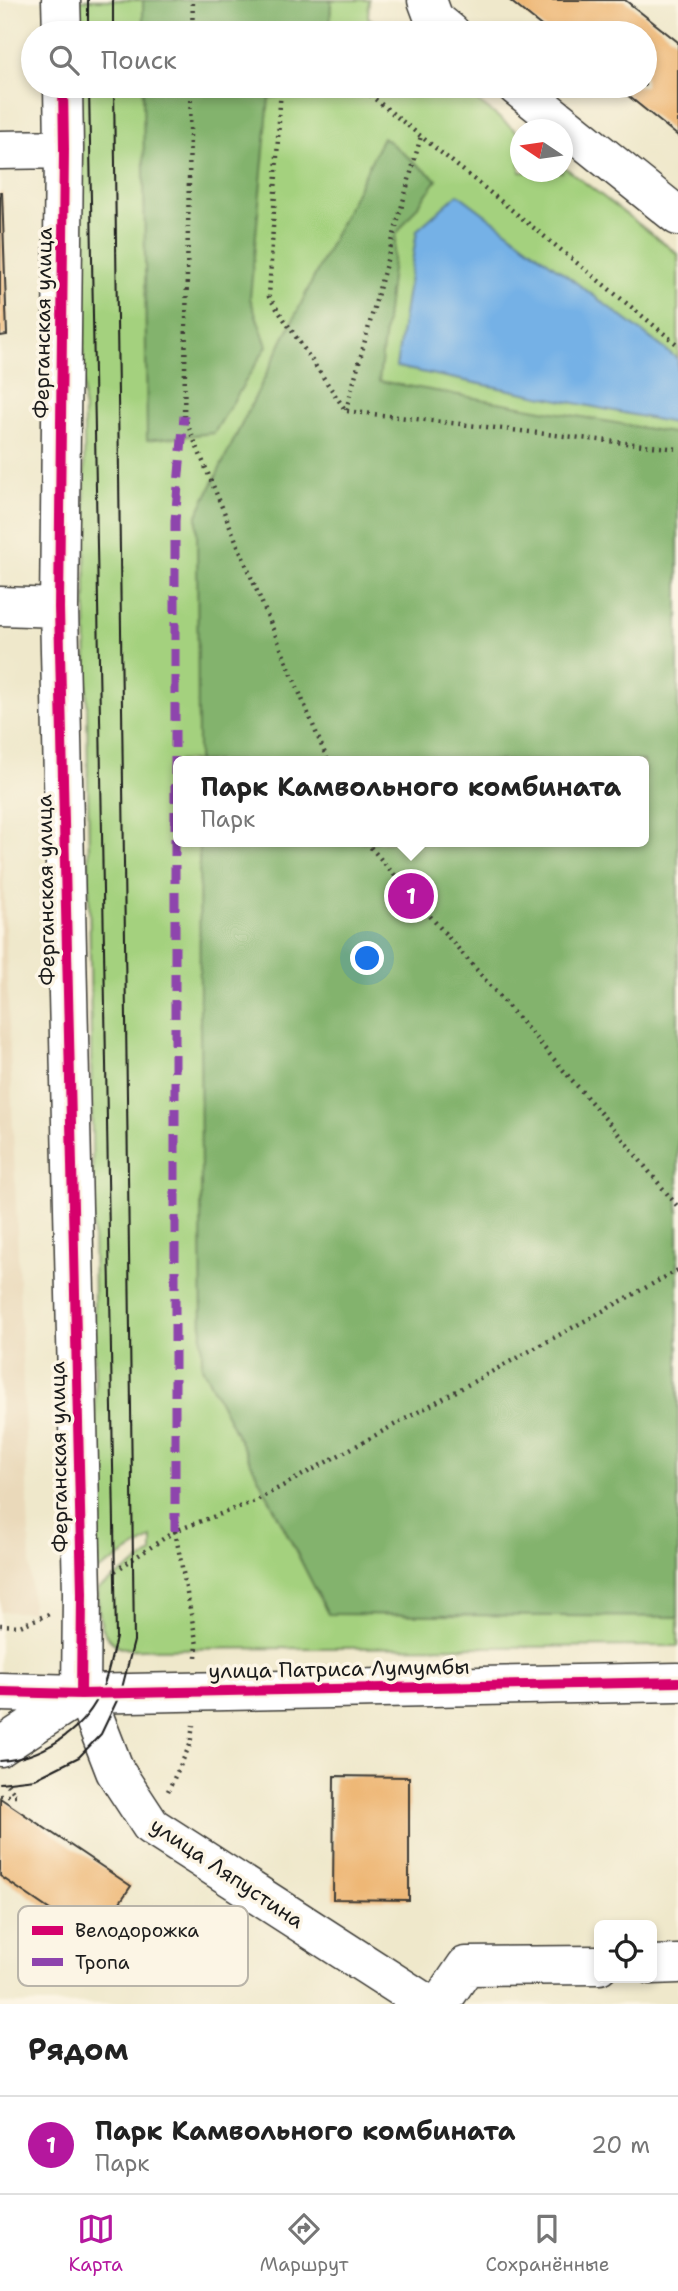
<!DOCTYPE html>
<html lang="ru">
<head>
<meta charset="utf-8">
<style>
	:root { --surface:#fff; --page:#f6f6f6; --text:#222; --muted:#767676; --line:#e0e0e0; --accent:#b5179e }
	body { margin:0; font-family:"Shantell Sans",sans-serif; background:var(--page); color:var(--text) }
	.controls { position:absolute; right:21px; bottom:21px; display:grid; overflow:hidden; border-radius:10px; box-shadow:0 4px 10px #0003 }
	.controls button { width:63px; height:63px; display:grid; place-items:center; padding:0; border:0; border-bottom:2px solid var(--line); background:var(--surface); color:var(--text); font:35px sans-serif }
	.compass { position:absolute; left:510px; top:119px; width:63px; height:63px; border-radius:50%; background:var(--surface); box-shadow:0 4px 10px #0003; rotate:283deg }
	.you { position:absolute; left:368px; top:959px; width:24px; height:24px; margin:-18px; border:5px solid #fff; border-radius:50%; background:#1a73e8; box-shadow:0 0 0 10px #1a73e833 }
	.badge { display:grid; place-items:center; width:46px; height:46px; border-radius:50%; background:var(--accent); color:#fff; font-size:23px; font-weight:700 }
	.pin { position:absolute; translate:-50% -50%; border:4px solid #fff; box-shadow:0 2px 7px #0006 }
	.popup { position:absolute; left:173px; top:756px; width:476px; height:91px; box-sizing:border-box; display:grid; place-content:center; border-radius:10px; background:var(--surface); filter:drop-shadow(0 2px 5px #0005); font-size:23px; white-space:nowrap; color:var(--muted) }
	.popup b { font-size:26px; color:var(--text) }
	.popup::after { content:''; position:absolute; left:50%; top:100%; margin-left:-14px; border:14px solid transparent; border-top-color:var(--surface) }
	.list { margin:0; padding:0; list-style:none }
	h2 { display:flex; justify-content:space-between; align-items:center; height:91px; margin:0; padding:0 28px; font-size:30px }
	h2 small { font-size:23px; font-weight:400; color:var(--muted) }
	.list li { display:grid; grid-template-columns:46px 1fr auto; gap:21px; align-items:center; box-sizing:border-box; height:98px; padding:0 28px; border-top:2px solid var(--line) }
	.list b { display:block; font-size:26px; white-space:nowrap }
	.list p { margin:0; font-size:23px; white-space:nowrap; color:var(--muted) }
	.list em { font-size:23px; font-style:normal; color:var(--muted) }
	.icon { flex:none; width:38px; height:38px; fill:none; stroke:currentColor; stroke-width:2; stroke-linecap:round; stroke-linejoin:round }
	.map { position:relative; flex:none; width:678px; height:2004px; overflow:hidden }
	.search { position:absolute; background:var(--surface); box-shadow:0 4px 10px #0003; left:21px; right:21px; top:21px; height:77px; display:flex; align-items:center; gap:18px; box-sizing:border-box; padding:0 24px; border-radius:38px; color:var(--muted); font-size:26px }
	.sheet { height:189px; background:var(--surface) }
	nav { display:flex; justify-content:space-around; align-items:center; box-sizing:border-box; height:98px; border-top:2px solid var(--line); background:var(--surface); font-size:19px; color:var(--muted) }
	nav a { display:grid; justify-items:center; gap:4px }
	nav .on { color:var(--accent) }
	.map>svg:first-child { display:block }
</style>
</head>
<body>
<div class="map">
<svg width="678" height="2004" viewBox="0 0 678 2004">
	<rect width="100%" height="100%" fill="#fcf5e5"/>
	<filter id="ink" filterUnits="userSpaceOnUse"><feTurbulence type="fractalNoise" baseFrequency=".0143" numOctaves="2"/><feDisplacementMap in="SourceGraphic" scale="14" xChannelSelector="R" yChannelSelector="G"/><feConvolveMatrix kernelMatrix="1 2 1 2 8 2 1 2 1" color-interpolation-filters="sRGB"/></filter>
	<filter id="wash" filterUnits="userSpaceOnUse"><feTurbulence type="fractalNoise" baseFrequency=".00686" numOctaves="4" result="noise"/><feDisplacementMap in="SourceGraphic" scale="28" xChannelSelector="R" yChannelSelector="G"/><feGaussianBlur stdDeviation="1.57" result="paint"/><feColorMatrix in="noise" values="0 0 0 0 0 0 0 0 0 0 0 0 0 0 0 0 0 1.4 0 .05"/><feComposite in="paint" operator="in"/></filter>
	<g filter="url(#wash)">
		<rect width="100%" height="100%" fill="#efe8cb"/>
		<path fill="#ead9ba" d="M0,796L32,1612H0Z"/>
		<path fill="#a4d17e" stroke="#60764d" stroke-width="2" fill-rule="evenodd" d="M79,0H369L368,17L389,33H79Z
			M80,86H458L520,134V172H562L563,166L678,254V1646L148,1649C141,1649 132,1650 125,1648C98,1642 98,1610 98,1589L152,1553V1538L97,1571ZM178,761H644V842H178Z"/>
		<path fill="#83b36d" stroke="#506844" stroke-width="2" d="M143,0H331L330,33H143Z
			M143,86H327L269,98L250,298L267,346L214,433L147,440Z
			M383,137L437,180L396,235L379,381L678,434V1617L328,1614L202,1367L199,842H644V761H198L197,515Z"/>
		<path fill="#75b1e6" stroke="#486681" stroke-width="2" d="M458,194L678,359V424L396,367L417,230Z"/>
		<g id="blocks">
			<path fill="#eeb776" d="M509,0H625L678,42V136L616,86H645V33H550Z
				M0,192H2L7,335L0,336Z
				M334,1776L409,1777V1900L333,1899Z
				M0,1798L131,1886L94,1940L0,1876Z"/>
		</g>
	</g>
	<g filter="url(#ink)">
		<use href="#blocks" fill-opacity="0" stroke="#3c3b36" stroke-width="2"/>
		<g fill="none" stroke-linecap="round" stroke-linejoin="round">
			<defs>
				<path id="minor" d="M61,0L62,33
					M427,0L434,19L451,33
					M63,86L64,149L59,608L82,1593L81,1694
					M516,86L678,216
					M0,150L64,149
					M0,606L59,608
					M0,1692L81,1694L678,1682
					M81,1694L91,1709L115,1771L151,1826L427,2004
					M0,1747L81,1694
					M652,1965L678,1964
					M440,2004L466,1966L599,1965"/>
			</defs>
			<use href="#minor" stroke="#3c3b36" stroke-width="41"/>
			<path stroke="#3c3b36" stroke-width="4.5" stroke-dasharray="2 5" stroke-linecap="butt" d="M192,33L193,0
				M284,33V25L295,33
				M191,86L184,416L328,761
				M281,86L269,297L346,411L678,449
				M359,86L678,345
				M346,410L421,136
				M366,842L616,1131L678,1207
				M175,1531L197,1645L196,1657
				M115,1571L175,1531L255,1501L678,1270
				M0,1625L20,1626L49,1614
				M168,1791L190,1745L193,1725
				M0,1795H16L5,1781"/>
			<use href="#minor" stroke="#fff" stroke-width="38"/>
			<path stroke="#1c1c1c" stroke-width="2" d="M88,0V33
				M113,0V33
				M0,1761C41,1758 81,1732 99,1696C108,1679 111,1657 116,1638L89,86
				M0,1783L35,1779L79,1757L101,1734L121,1692L134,1641L114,86"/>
			<path stroke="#8e44ad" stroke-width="9" stroke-dasharray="18 9" stroke-linecap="butt" d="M175,1531V521L184,416"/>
			<defs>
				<path id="cycleway" d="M63,86L64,149L59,608L82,1593L81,1694
					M0,1692L81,1694L678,1682"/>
			</defs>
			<use href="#cycleway" stroke="#fcf5e5" stroke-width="15"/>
			<use href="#cycleway" stroke="#d6006c" stroke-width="10"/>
		</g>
	</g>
	<g text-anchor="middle" stroke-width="7" stroke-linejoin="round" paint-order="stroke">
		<g font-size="21" fill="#1c1c1c" stroke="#fcf5e5">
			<text transform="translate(43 323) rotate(-89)" y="7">Ферганская улица</text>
			<text transform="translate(46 890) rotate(-91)" y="7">Ферганская улица</text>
			<text transform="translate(59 1457) rotate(-91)" y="7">Ферганская улица</text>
			<text transform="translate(339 1669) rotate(-1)" y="7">улица Патриса Лумумбы</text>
			<text transform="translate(227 1873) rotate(34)" y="7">улица Ляпустина</text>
		</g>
	</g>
	<rect x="18" y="1906" width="230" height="80" rx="10" fill="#fcf5e5" stroke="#b9b4a9" stroke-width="2"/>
	<rect x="32" y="1926" width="31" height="9" fill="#d6006c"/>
	<rect x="32" y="1958" width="31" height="8" fill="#8e44ad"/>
	<g font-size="19" fill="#1c1c1c">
		<text x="75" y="1937">Велодорожка</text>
		<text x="75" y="1969">Тропа</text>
	</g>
</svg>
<div class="controls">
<button><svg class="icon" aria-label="locate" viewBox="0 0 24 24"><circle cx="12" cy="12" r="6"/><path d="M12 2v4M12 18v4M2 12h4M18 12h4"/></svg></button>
</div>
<svg class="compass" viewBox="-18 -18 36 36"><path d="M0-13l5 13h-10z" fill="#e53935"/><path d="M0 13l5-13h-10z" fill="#767676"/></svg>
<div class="you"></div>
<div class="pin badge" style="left:411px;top:896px">1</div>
<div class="popup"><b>Парк Камвольного комбината</b>Парк</div>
<div class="search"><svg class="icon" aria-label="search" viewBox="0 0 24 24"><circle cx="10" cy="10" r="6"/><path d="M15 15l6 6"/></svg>Поиск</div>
</div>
<section class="sheet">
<h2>Рядом<small></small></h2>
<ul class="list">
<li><span class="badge">1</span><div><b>Парк Камвольного комбината</b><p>Парк</p></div><em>20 m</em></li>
</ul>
</section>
<nav>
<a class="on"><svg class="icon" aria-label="map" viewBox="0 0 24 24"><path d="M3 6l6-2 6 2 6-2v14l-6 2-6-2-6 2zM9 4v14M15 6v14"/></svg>Карта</a>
<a><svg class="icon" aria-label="directions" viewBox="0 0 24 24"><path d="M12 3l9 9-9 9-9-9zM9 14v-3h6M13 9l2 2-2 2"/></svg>Маршрут</a>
<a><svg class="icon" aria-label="saved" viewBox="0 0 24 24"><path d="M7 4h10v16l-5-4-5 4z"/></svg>Сохранённые</a>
</nav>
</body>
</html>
